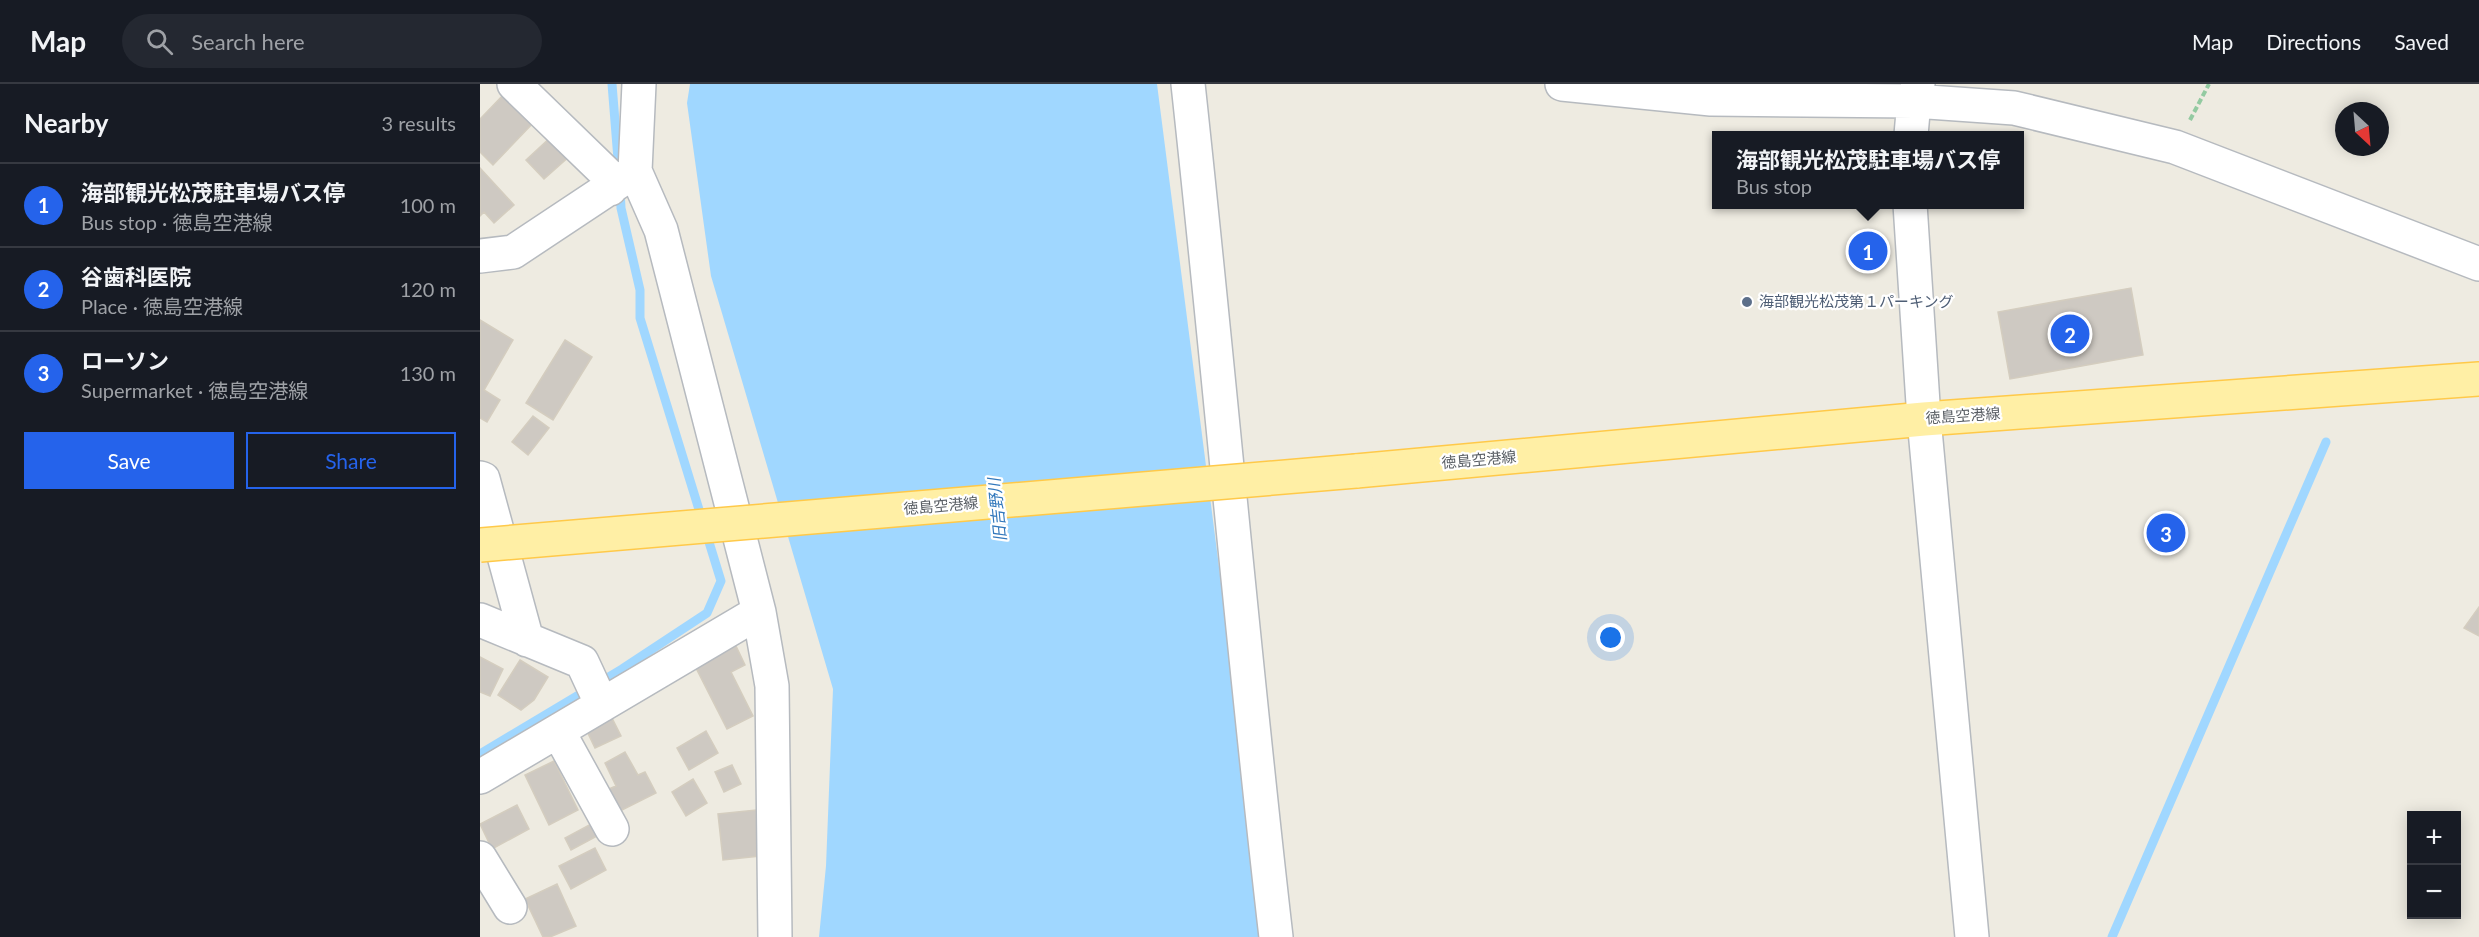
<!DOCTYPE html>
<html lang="en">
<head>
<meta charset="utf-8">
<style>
	:root { --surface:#171b24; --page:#242831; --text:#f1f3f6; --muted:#9ea1a6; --line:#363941; --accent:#2563eb }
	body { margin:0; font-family:Lato,"Noto Sans JP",sans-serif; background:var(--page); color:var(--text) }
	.controls { position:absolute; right:18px; bottom:18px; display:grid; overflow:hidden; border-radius:0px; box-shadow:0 3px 15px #0003 }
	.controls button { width:54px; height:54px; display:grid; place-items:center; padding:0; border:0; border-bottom:2px solid var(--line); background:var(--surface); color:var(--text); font:30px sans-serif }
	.compass { position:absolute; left:1855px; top:18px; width:54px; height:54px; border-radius:50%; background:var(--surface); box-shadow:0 3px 15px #0003; rotate:154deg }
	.you { position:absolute; left:1131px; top:554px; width:21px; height:21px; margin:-15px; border:4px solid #fff; border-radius:50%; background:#1a73e8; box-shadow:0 0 0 9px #1a73e833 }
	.badge { display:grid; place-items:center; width:39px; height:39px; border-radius:50%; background:var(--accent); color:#fff; font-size:20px; font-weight:700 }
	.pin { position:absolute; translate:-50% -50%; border:3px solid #fff; box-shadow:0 2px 6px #0006 }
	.popup { position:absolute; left:1232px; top:47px; width:312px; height:78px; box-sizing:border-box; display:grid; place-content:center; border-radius:0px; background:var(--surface); filter:drop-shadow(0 2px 4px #0005); font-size:20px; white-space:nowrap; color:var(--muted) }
	.popup b { font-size:22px; color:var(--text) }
	.popup::after { content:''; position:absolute; left:50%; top:100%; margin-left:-12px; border:12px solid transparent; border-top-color:var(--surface) }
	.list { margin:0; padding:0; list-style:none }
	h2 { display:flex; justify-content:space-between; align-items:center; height:78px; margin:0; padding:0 24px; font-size:26px }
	h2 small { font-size:20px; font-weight:400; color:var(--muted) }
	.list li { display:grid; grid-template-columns:39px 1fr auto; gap:18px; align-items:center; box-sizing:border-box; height:84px; padding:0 24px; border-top:2px solid var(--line) }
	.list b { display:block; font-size:22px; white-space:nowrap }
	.list p { margin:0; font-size:20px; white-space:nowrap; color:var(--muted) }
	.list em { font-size:20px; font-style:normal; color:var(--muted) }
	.actions { display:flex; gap:12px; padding:18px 24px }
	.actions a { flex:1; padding:14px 0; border:2px solid var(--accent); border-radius:0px; text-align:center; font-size:21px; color:var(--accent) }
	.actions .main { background:var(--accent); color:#fff }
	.icon { flex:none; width:33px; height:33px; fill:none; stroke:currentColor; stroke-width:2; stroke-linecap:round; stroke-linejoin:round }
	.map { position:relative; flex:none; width:1999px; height:853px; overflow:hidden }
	header { display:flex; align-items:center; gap:36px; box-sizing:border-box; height:84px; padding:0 30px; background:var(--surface); border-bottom:2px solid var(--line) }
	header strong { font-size:28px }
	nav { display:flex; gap:33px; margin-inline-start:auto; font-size:21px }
	.search { width:420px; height:54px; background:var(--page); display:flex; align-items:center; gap:15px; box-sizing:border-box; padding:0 21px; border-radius:33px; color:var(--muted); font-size:22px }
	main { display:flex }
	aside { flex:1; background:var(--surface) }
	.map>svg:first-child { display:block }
</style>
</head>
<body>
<header>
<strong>Map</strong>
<div class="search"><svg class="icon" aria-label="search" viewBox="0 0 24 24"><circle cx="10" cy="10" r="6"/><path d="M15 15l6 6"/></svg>Search here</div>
<nav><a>Map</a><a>Directions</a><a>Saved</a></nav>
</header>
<main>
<aside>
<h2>Nearby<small>3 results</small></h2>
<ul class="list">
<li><span class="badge">1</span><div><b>海部観光松茂駐車場バス停</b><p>Bus stop · 徳島空港線</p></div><em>100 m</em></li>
<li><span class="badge">2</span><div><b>谷歯科医院</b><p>Place · 徳島空港線</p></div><em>120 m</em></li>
<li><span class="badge">3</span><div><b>ローソン</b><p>Supermarket · 徳島空港線</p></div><em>130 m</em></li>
</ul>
<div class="actions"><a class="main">Save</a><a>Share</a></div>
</aside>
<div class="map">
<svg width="1999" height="853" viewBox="0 0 1999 853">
	<rect width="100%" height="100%" fill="#eeebe1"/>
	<path fill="#a0d7ff" d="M210,0H677L764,678L783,853H339L346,782L353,605L231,192L207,19Z"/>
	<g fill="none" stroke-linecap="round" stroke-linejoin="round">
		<path stroke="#a0d7ff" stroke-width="9" d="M132,0L139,88
			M0,670L142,585L227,529L241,497L160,234V206L141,124L140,105
			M1632,853L1846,358"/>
	</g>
	<path fill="#cec9c2" stroke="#d4cdbf" stroke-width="1.5" d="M25,9L55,37L13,81L0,68V35Z
		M73,51L91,71L64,95L46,76Z
		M0,84L34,121L14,139L4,128L0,132Z
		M1651,204L1663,271L1530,295L1518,228Z
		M0,236L33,256L4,306L20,316L7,338L0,334Z
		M85,256L112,273L73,336L46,319Z
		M53,332L69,344L48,371L32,358Z
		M1999,523V552L1984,544Z
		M256,562L265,581L251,588L273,632L247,645L215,582Z
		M0,573L23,585L10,612L0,608Z
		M40,576L68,593L54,616L41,626L18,611Z
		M130,630L141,652L115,664L105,643Z
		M226,647L238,669L209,686L197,664Z
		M145,668L158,691L165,688L176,709L140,727L129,705L136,702L125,679Z
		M74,677L98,726L69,741L45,691Z
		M252,681L261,700L244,708L235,688Z
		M213,695L227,719L206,732L192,708Z
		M37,721L49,745L12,765L0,740Z
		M276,726L280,772L243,776L238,730Z
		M113,739L119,751L91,766L85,754Z
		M115,764L126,786L91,805L79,782Z
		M77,800L96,842L70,853H63L45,815Z"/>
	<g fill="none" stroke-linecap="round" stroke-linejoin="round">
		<defs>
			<path id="minor" d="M34,0L128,91L130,105
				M159,0L155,87L181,146L279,528L292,602L295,853
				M708,0C739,284 763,569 796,853
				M1082,0L1231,15L1434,17L1534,24L1695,63L1999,180
				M1431,51L1434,17L1438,0
				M1430,120L1444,335L1492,853
				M0,172L33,168L155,87
				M0,394L3,395L47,556
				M0,536L102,578L122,621
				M78,647L132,745
				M0,693L279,528
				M0,774L30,823"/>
			<path id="major" d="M876,387L1444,335L1999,295"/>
		</defs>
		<use href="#minor" stroke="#b6babf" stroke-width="36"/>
		<use href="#major" stroke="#ffc949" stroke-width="36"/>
		<path stroke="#93caa1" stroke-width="4" stroke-dasharray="6 3" stroke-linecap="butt" d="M1710,36L1729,0"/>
		<use href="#minor" stroke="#fff" stroke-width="33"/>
		<use href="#major" stroke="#ffefa5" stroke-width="33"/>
		<defs>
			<path id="major-bridge" d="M0,461L876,387"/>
		</defs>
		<use href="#major-bridge" stroke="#ffc949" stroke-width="36" stroke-linecap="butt"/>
		<use href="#major-bridge" stroke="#ffefa5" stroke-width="33"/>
	</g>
	<circle fill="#5c6f8a" stroke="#fff" stroke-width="2" cx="1267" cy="218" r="6"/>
	<g text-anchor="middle" stroke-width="4.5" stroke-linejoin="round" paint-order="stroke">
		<g font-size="15" fill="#4e5e75" stroke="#fff" text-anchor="start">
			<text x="1279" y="223">海部観光松茂第１パーキング</text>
		</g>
		<g font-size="15" fill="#595e64" stroke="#fff">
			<text transform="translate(1483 332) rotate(-4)" y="5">徳島空港線</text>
			<text transform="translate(999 376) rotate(-5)" y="5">徳島空港線</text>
			<text transform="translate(461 422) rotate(-5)" y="5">徳島空港線</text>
		</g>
		<g font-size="16" font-style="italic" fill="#3278bc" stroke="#fff">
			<text transform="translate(517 426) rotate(-96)" y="6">旧吉野川</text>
		</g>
	</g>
</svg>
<div class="controls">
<button>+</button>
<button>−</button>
</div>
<svg class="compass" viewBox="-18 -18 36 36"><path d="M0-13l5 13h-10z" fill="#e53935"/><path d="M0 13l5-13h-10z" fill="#9ea1a6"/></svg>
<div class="you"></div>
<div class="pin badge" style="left:1388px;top:167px">1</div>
<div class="popup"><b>海部観光松茂駐車場バス停</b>Bus stop</div>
<div class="pin badge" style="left:1590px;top:250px">2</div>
<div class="pin badge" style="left:1686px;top:449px">3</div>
</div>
</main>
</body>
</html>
